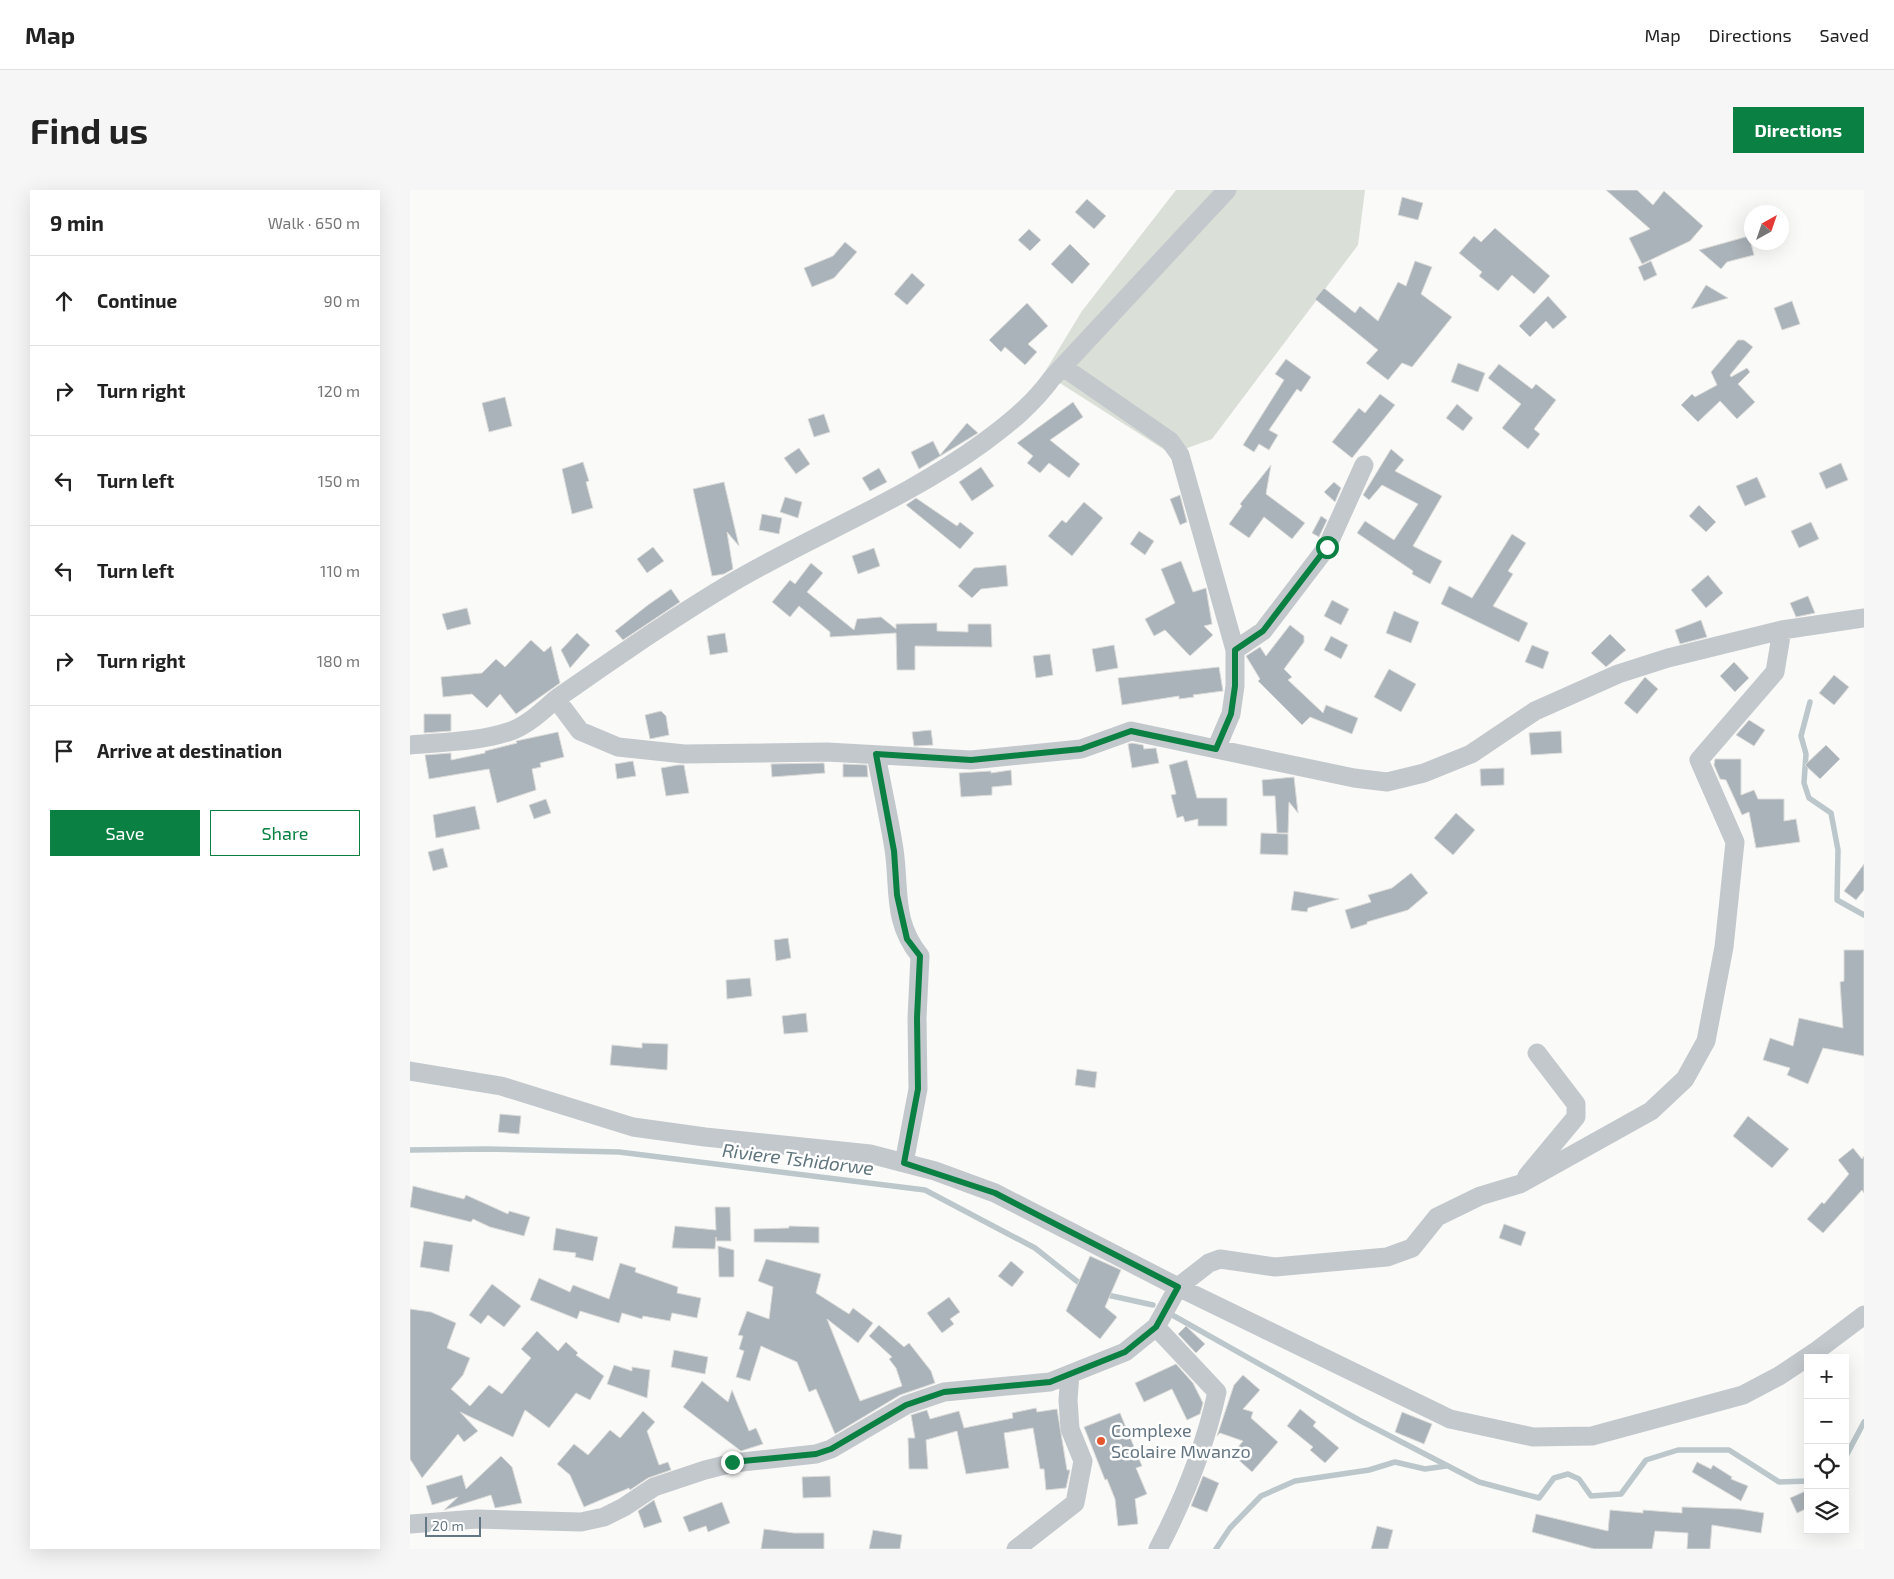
<!DOCTYPE html>
<html lang="en">
<head>
<meta charset="utf-8">
<style>
	:root { --surface:#fff; --page:#f6f6f6; --text:#222; --muted:#767676; --line:#e0e0e0; --accent:#0b8043 }
	body { margin:0; font-family:"Exo 2",sans-serif; background:var(--page); color:var(--text) }
	.controls { position:absolute; right:15px; bottom:15px; display:grid; overflow:hidden; border-radius:0px; box-shadow:0 5px 20px #0002 }
	.controls button { width:45px; height:45px; display:grid; place-items:center; padding:0; border:0; border-bottom:1px solid var(--line); background:var(--surface); color:var(--text); font:25px sans-serif }
	.compass { position:absolute; left:1334px; top:15px; width:45px; height:45px; border-radius:50%; background:var(--surface); box-shadow:0 5px 20px #0002; rotate:40deg }
	.scale { position:absolute; left:15px; bottom:12px; width:56px; box-sizing:border-box; padding-left:5px; border:2px solid #657683; border-top:0; font-size:14px; line-height:18px; white-space:nowrap; color:#657683; -webkit-text-stroke:4px #fff; paint-order:stroke }
	.stop { position:absolute; width:15px; height:15px; margin:-11px; border:4px solid #0b8043; border-radius:50%; background:#fff }
	.stop.end { background:#0b8043; border-color:#fff; box-shadow:0 1px 5px #0008 }
	.list { margin:0; padding:0; list-style:none }
	h2 { display:flex; justify-content:space-between; align-items:center; height:65px; margin:0; padding:0 20px; font-size:21px }
	h2 small { font-size:16px; font-weight:400; color:var(--muted) }
	.list li { display:grid; grid-template-columns:32px 1fr auto; gap:15px; align-items:center; box-sizing:border-box; height:90px; padding:0 20px; border-top:1px solid var(--line) }
	.list b { display:block; font-size:19px; white-space:nowrap }
	.list em { font-size:16px; font-style:normal; color:var(--muted) }
	.actions { display:flex; gap:10px; padding:15px 20px }
	.actions a { flex:1; padding:11px 0; border:1px solid var(--accent); border-radius:0px; text-align:center; font-size:18px; color:var(--accent) }
	.actions .main { background:var(--accent); color:#fff }
	.icon { flex:none; width:28px; height:28px; fill:none; stroke:currentColor; stroke-width:2; stroke-linecap:round; stroke-linejoin:round }
	.map { position:relative; flex:none; width:1454px; height:1359px; overflow:hidden; border-radius:0px }
	header { display:flex; align-items:center; gap:30px; box-sizing:border-box; height:70px; padding:0 25px; background:var(--surface); border-bottom:1px solid var(--line) }
	header strong { font-size:24px }
	nav { display:flex; gap:28px; margin-inline-start:auto; font-size:18px }
	.intro { display:flex; align-items:center; justify-content:space-between; box-sizing:border-box; height:120px; padding:0 30px }
	h1 { margin:0; font-size:35px }
	.button { padding:12px 22px; border-radius:0px; background:var(--accent); color:#fff; font-size:18px; font-weight:700 }
	main { display:flex; gap:30px; padding:0 30px }
	aside { flex:1; background:var(--surface); border-radius:0px; box-shadow:0 5px 20px #0002 }
	.map>svg:first-child { display:block }
</style>
</head>
<body>
<header>
<strong>Map</strong>
<nav><a>Map</a><a>Directions</a><a>Saved</a></nav>
</header>
<div class="intro"><h1>Find us</h1><a class="button">Directions</a></div>
<main>
<aside>
<h2>9 min<small>Walk · 650 m</small></h2>
<ul class="list">
<li><svg class="icon" aria-label="ahead" viewBox="0 0 24 24"><path d="M12 20V5M6 11l6-6 6 6"/></svg><div><b>Continue</b></div><em>90 m</em></li>
<li><svg class="icon" aria-label="right" viewBox="0 0 24 24"><path d="M7 20v-9h11M14 6l5 5-5 5"/></svg><div><b>Turn right</b></div><em>120 m</em></li>
<li><svg class="icon" aria-label="left" viewBox="0 0 24 24"><path d="M17 20v-9H6M10 6l-5 5 5 5"/></svg><div><b>Turn left</b></div><em>150 m</em></li>
<li><svg class="icon" aria-label="left" viewBox="0 0 24 24"><path d="M17 20v-9H6M10 6l-5 5 5 5"/></svg><div><b>Turn left</b></div><em>110 m</em></li>
<li><svg class="icon" aria-label="right" viewBox="0 0 24 24"><path d="M7 20v-9h11M14 6l5 5-5 5"/></svg><div><b>Turn right</b></div><em>180 m</em></li>
<li><svg class="icon" aria-label="arrive" viewBox="0 0 24 24"><path d="M6 21V4h12l-3 4 3 4H6"/></svg><div><b>Arrive at destination</b></div></li>
</ul>
<div class="actions"><a class="main">Save</a><a>Share</a></div>
</aside>
<div class="map">
<svg width="1454" height="1359" viewBox="0 0 1454 1359">
	<rect width="100%" height="100%" fill="#fafaf8"/>
	<path fill="#dadfd7" d="M766,0H955L948,55L802,249L761,264L642,188L636,180L672,121Z"/>
	<g fill="none" stroke-linecap="round" stroke-linejoin="round">
		<path stroke="#bbc7cb" stroke-width="5.5" d="M1400,512L1391,546L1396,564L1394,593L1399,608L1421,623L1428,660L1427,710L1454,725
			M0,960L76,959L209,962L515,1000L625,1058L673,1096
			M693,1104L743,1115
			M764,1126L949,1230L1069,1292L1129,1308L1144,1288L1158,1284L1169,1289L1181,1306L1211,1304L1236,1270L1268,1260H1319L1369,1292L1398,1291
			M1435,1268L1454,1232
			M806,1359L820,1338L851,1306L885,1291L959,1280L985,1272L1015,1279L1036,1276"/>
	</g>
	<path fill="#aab3b9" stroke="#dcdcda" d="M1196,0H1227L1243,15L1254,1L1293,36L1280,51L1232,74L1219,48L1240,39Z
		M992,7L1013,13L1008,30L988,25Z
		M677,9L696,26L684,39L665,22Z
		M1085,38L1140,86L1124,104L1102,85L1088,101L1069,86L1072,82L1049,63L1064,46L1071,52Z
		M619,39L631,50L620,61L608,50Z
		M1339,46L1344,65L1317,72L1311,79L1289,60Z
		M435,52L447,62L424,88L402,97L394,78L423,66Z
		M660,54L680,74L662,94L641,74Z
		M1005,71L1022,77L1011,104L1042,127L1002,177L992,173L978,190L956,173L968,160L905,109L914,98L945,123L950,116L968,131L988,92L996,96Z
		M1241,71L1247,85L1234,91L1228,77Z
		M502,83L515,95L497,115L484,104Z
		M1296,95L1318,108L1281,119Z
		M1138,106L1157,127L1143,139L1136,131L1120,147L1109,136Z
		M1382,111L1390,134L1372,140L1364,118Z
		M617,113L638,136L618,154L627,162L615,175L595,157L591,162L579,150Z
		M1328,150H1334L1343,157L1320,185L1321,187L1337,178L1340,182L1328,194L1345,212L1327,229L1310,211L1288,232L1271,215L1282,204L1285,207L1307,195L1301,182Z
		M876,169L901,187L891,202L887,199L859,240L868,245L859,260L849,254L844,262L833,255L874,190L865,184Z
		M1048,173L1075,183L1068,202L1041,192Z
		M1089,174L1122,199L1126,194L1146,210L1124,239L1130,244L1118,259L1092,238L1111,214L1078,188Z
		M970,204L985,215L942,268L922,252L949,218L955,223Z
		M95,207L102,236L79,242L72,213Z
		M663,212L673,227L640,250L670,274L659,288L639,273L630,283L617,273L623,266L607,253Z
		M1047,214L1063,228L1053,241L1036,228Z
		M414,224L420,242L404,247L398,229Z
		M557,233L568,243L509,279L501,262L523,251L530,265Z
		M389,258L400,274L386,284L374,268Z
		M981,259L994,270L985,281L1032,306L1003,356L1032,371L1020,394L1002,384L1003,381L947,343L955,331L984,350L1008,314L972,295L959,310L953,305Z
		M173,272L179,291L176,292L183,318L162,324L152,279Z
		M1431,273L1438,290L1416,299L1409,283Z
		M861,275L856,304L895,333L882,349L854,327L839,348L819,334L832,316L830,314Z
		M571,277L584,296L562,311L549,292Z
		M469,278L477,292L460,301L452,288Z
		M1347,287L1356,307L1335,316L1326,296Z
		M314,292L329,356L317,342L323,379L314,384L302,386L283,299Z
		M924,292L931,298L925,312L914,302Z
		M770,305L777,332L770,335L760,309Z
		M375,307L392,312L388,328L370,322Z
		M506,308L547,336L550,332L564,343L550,359L496,315Z
		M674,312L693,328L662,366L638,346L652,330L656,333Z
		M1289,315L1306,332L1296,342L1279,326Z
		M352,324L372,328L369,344L349,340Z
		M911,326L917,330L909,347L902,343Z
		M1401,332L1409,349L1389,358L1381,341Z
		M729,341L744,351L735,365L720,354Z
		M1102,344L1116,353L1098,381L1103,384L1083,416L1118,433L1109,452L1031,414L1039,396L1062,408Z
		M243,357L254,371L237,383L227,369Z
		M464,358L470,376L448,384L442,366Z
		M771,371L783,402L796,398L802,434L794,436L803,445L780,466L755,440L744,446L735,429L765,413L751,379Z
		M401,373L413,383L397,402L444,440L447,429L471,427L486,439V434L527,433V441L558,442V434H581L582,457L505,456V480H487L486,443L420,447V442L389,416L380,427L362,412L380,390L385,394Z
		M596,375L598,396L571,399L562,408L548,396L564,378Z
		M1298,385L1313,403L1296,418L1281,400Z
		M261,399L270,412L213,450L205,441L238,415Z
		M1398,406L1405,423L1386,427L1380,413Z
		M922,410L939,419L931,435L914,426Z
		M57,418L61,434L37,440L32,424Z
		M984,421L1009,432L1001,453L976,443Z
		M1291,430L1297,447L1270,454L1265,440Z
		M880,435L894,446V452L874,479L882,487L878,490L913,523L916,515L948,528L942,544L900,527L892,535L848,491L850,489L836,466L850,457L856,466Z
		M167,443L180,455L160,478L151,460Z
		M315,443L318,462L300,465L297,446Z
		M1200,444L1216,460L1196,477L1181,463Z
		M921,446L938,455L931,469L914,460Z
		M121,450L134,462L141,456L150,493L106,524L90,504L77,518L62,504L33,507L31,487L72,483L86,469L95,477Z
		M704,455L708,478L686,482L682,459Z
		M1122,455L1139,462L1133,479L1115,472Z
		M640,464L643,485L626,488L623,466Z
		M1324,472L1339,488L1325,502L1310,486Z
		M809,477L813,501L783,505L784,507L769,509V506L712,515L708,488Z
		M979,479L1006,494L991,522L964,507Z
		M1424,485L1439,497L1424,515L1409,503Z
		M1235,487L1248,499L1227,524L1214,513Z
		M251,521L256,526L259,545L240,549L235,525Z
		M14,524H41V541L14,543Z
		M1339,530L1355,540L1344,556L1326,545Z
		M521,540L523,555L504,556L502,542Z
		M1151,541L1152,563L1121,565L1119,543Z
		M148,542L154,567L130,573L131,577L122,579L126,600L87,613L79,579L19,589L15,565L41,563V570L75,563V561L107,553L106,551Z
		M722,553L733,555L734,559L746,558L749,573L722,578L718,554Z
		M1416,555L1430,569L1410,589L1395,575Z
		M1305,569H1331V605L1344,600L1348,609H1374V631L1386,629L1390,652L1346,658L1339,622L1332,625L1316,590L1310,589L1304,575Z
		M777,570L787,608H817V636H788V629L775,632L773,626L767,628L761,605L766,604L759,575Z
		M223,571L226,586L207,589L205,574Z
		M414,573L415,583L362,587L361,574Z
		M433,574L457,575L458,587H433Z
		M268,575H274L279,603L256,606L251,578Z
		M1094,578V595L1071,596L1070,579Z
		M601,580L602,595L582,597V605L551,607L549,583L581,581V583Z
		M884,587L888,623L879,612L878,643H867L865,606H853L852,590Z
		M136,609L141,623L124,629L119,615Z
		M65,616L70,639L26,648L23,625Z
		M1046,623L1065,640L1043,665L1024,648Z
		M851,643L878,644V665L850,664Z
		M33,658L38,677L23,681L18,662Z
		M1454,674V700L1446,710L1434,701Z
		M1001,683L1018,703L998,720L957,732V734L941,739L935,720L961,712L958,705L982,698Z
		M884,701L929,709L898,718L897,722L881,720Z
		M378,748L381,768L366,771L364,750Z
		M1434,760H1454V866L1413,858L1398,894L1377,885L1380,878L1353,870L1360,848L1383,856L1389,828L1433,838L1430,792L1434,791Z
		M340,788L342,806L317,809L316,790Z
		M396,823L398,842L374,844L372,826Z
		M232,853L258,854L257,880L200,875L202,855L232,858Z
		M667,879L687,882L685,898L665,895Z
		M90,924L111,926L109,944L88,942Z
		M1338,926L1379,959L1362,978L1323,946Z
		M1443,958L1452,969L1454,966V1003L1452,1000L1413,1043L1397,1029L1412,1012L1414,1014L1439,984L1428,970Z
		M3,996L54,1009L56,1005L98,1024L99,1021L120,1027L114,1046L80,1037L63,1029L61,1032L0,1017Z
		M305,1017H320L321,1051H306V1047L305,1059L262,1058L265,1036L306,1040Z
		M1094,1034L1116,1042L1111,1056L1089,1048Z
		M379,1036L409,1037V1053L344,1052V1039L379,1038Z
		M146,1038L188,1047L183,1071L165,1067L166,1063L143,1060Z
		M14,1051L43,1055L39,1082L10,1077Z
		M308,1056L324,1060V1087H309Z
		M680,1066L711,1080L695,1117L707,1127L690,1149L656,1121Z
		M356,1069L411,1084L406,1103L439,1124L443,1118L463,1133L448,1153L417,1129L450,1211L492,1196L486,1178L479,1169L482,1167L459,1146L469,1135L494,1157L499,1153L521,1181L525,1193L490,1205L425,1244L406,1199L399,1202L387,1172L351,1156L340,1191L326,1187L334,1161L329,1159L333,1146L328,1145L337,1121L359,1129L363,1097L348,1091Z
		M601,1071L614,1082L602,1097L588,1086Z
		M210,1073L226,1078L225,1082L268,1097L267,1103L291,1108L287,1128L262,1123L260,1131L233,1126L232,1129L212,1123L209,1133L170,1121L167,1129L120,1110L129,1088L160,1102L163,1095L199,1109Z
		M82,1094L111,1116L94,1137L78,1125L71,1134L59,1125Z
		M539,1107L550,1122L540,1129L544,1134L532,1143L517,1123Z
		M0,1119L21,1122L46,1133L37,1158L60,1168L53,1185L41,1199L60,1216L79,1195L92,1204L121,1168L111,1159L127,1141L148,1161L156,1152L168,1163L166,1165L194,1186L180,1210L166,1203L139,1238L115,1220L103,1247L50,1222L68,1241L54,1252L48,1244L12,1288L0,1269Z
		M776,1136L795,1154L786,1163L768,1144Z
		M264,1160L298,1167L295,1184L261,1177Z
		M766,1174L783,1193L793,1213L790,1224L777,1230L762,1199L734,1212L725,1193Z
		M204,1175L222,1181V1177L240,1180L237,1208L197,1194Z
		M833,1185L850,1200L833,1219L843,1222L841,1228L868,1252L842,1282L822,1264L833,1251L810,1243L807,1246L824,1195Z
		M292,1191L318,1212L322,1200L339,1241L346,1238L353,1254L331,1261L273,1217Z
		M626,1218L627,1222L647,1219L657,1280H660L656,1298L636,1300L634,1279H630L623,1238L594,1243L599,1278L556,1284L547,1241L516,1250L518,1279H499L498,1248H505L501,1225L517,1220L520,1229L549,1221L554,1238L603,1228L602,1223Z
		M890,1219L906,1232L903,1236L929,1258L915,1273L900,1260L903,1257L877,1236Z
		M233,1221L245,1232L237,1241L249,1275L258,1272L261,1280L238,1288L220,1300L219,1298L174,1317L160,1285L147,1274L164,1254L178,1265L200,1240L210,1248Z
		M992,1222L1022,1234L1014,1254L985,1242Z
		M710,1223L732,1276L726,1278L737,1304L725,1309L728,1334L708,1336L705,1309L697,1289L695,1290L674,1237Z
		M91,1266L102,1277L112,1313L85,1318L81,1305L34,1320L48,1307L22,1315L16,1296L52,1285L56,1299Z
		M1287,1272L1301,1279L1303,1275L1322,1287L1321,1289L1338,1296L1331,1311L1282,1282Z
		M420,1286L421,1307L393,1308L392,1287Z
		M793,1286L809,1293L797,1322L781,1316Z
		M1398,1300V1318L1387,1323L1380,1308Z
		M244,1310L252,1332L234,1338L228,1321Z
		M312,1312L320,1333L298,1342L296,1336L279,1342L273,1327Z
		M1272,1317L1330,1319L1354,1323L1351,1343L1302,1335L1300,1359H1277L1278,1343L1245,1341L1242,1359H1184L1122,1342L1126,1324L1198,1341L1200,1320L1233,1323V1320L1272,1323Z
		M967,1336L983,1340L978,1359H961Z
		M354,1339L384,1343H414V1359H351Z
		M463,1340L492,1345L490,1359H459Z"/>
	<g fill="none" stroke-linecap="round" stroke-linejoin="round">
		<path stroke="#c3c8cc" stroke-width="19" d="M653,177L760,251L770,265L825,460V496L821,524L806,559L944,588L977,592L1014,583L1061,564L1125,521L1208,484L1258,468L1372,440L1454,428
			M825,460L853,441L917,357L954,275
			M146,509L170,541L208,557L274,564L417,562L561,570L671,559L721,541L806,559
			M0,555C33,552 69,552 101,541C118,535 132,521 146,509C204,469 262,428 323,392C405,344 496,309 574,252C600,233 623,214 642,188L817,0
			M466,565C472,596 479,628 484,659C490,700 482,731 510,766L507,828L508,899L494,973
			M0,881L91,896L223,937L295,947L460,964L525,981L585,1003L768,1097L1040,1229L1123,1247L1182,1246L1333,1205L1369,1186L1405,1162L1454,1125
			M1117,986L1166,927V914L1127,863
			M746,1137L807,1202C795,1257 774,1309 748,1359
			M0,1334L67,1329L171,1332L194,1327L214,1317L244,1297L295,1280L323,1273L406,1264L421,1259L496,1215L534,1202L640,1192L715,1162L746,1137L768,1097L799,1073L810,1069L865,1077L977,1067L1002,1058L1027,1027L1070,1006L1110,994L1241,921L1275,889L1296,851L1314,757L1325,652L1289,570L1365,482L1372,440
			M606,1359L665,1313L673,1271L660,1239L658,1210L660,1184"/>
	</g>
	<g fill="none" stroke-linecap="round" stroke-linejoin="round">
		<path stroke="#0b8043" stroke-width="6" d="M322,1272L406,1264L421,1259L496,1215L534,1202L640,1192L715,1162L746,1137L768,1097L585,1003L494,973L508,899L507,828L510,766L497,749L487,705L484,661L466,564L561,570L671,559L721,541L806,559L821,524L825,496V460L853,441L917,357"/>
	</g>
	<circle fill="#e4572e" stroke="#fff" stroke-width="2" cx="691" cy="1251" r="5"/>
	<g text-anchor="middle" stroke-width="5" stroke-linejoin="round" paint-order="stroke">
		<g font-size="18" fill="#657683" stroke="#fff" text-anchor="start">
			<text x="701" y="1247">Complexe<tspan x="701" dy="21">Scolaire Mwanzo</tspan></text>
		</g>
		<g font-size="19" font-style="italic" fill="#60757c" stroke="#fff">
			<text transform="translate(388 969) rotate(7)" y="7">Riviere Tshidorwe</text>
		</g>
	</g>
</svg>
<div class="controls">
<button>+</button>
<button>−</button>
<button><svg class="icon" aria-label="locate" viewBox="0 0 24 24"><circle cx="12" cy="12" r="6"/><path d="M12 2v4M12 18v4M2 12h4M18 12h4"/></svg></button>
<button><svg class="icon" aria-label="layers" viewBox="0 0 24 24"><path d="M12 4l9 5-9 5-9-5zM3 14l9 5 9-5"/></svg></button>
</div>
<svg class="compass" viewBox="-18 -18 36 36"><path d="M0-13l5 13h-10z" fill="#e53935"/><path d="M0 13l5-13h-10z" fill="#767676"/></svg>
<div class="scale">20 m</div>
<div class="stop" style="left:917px;top:357px"></div>
<div class="stop end" style="left:322px;top:1272px"></div>
</div>
</main>
</body>
</html>
